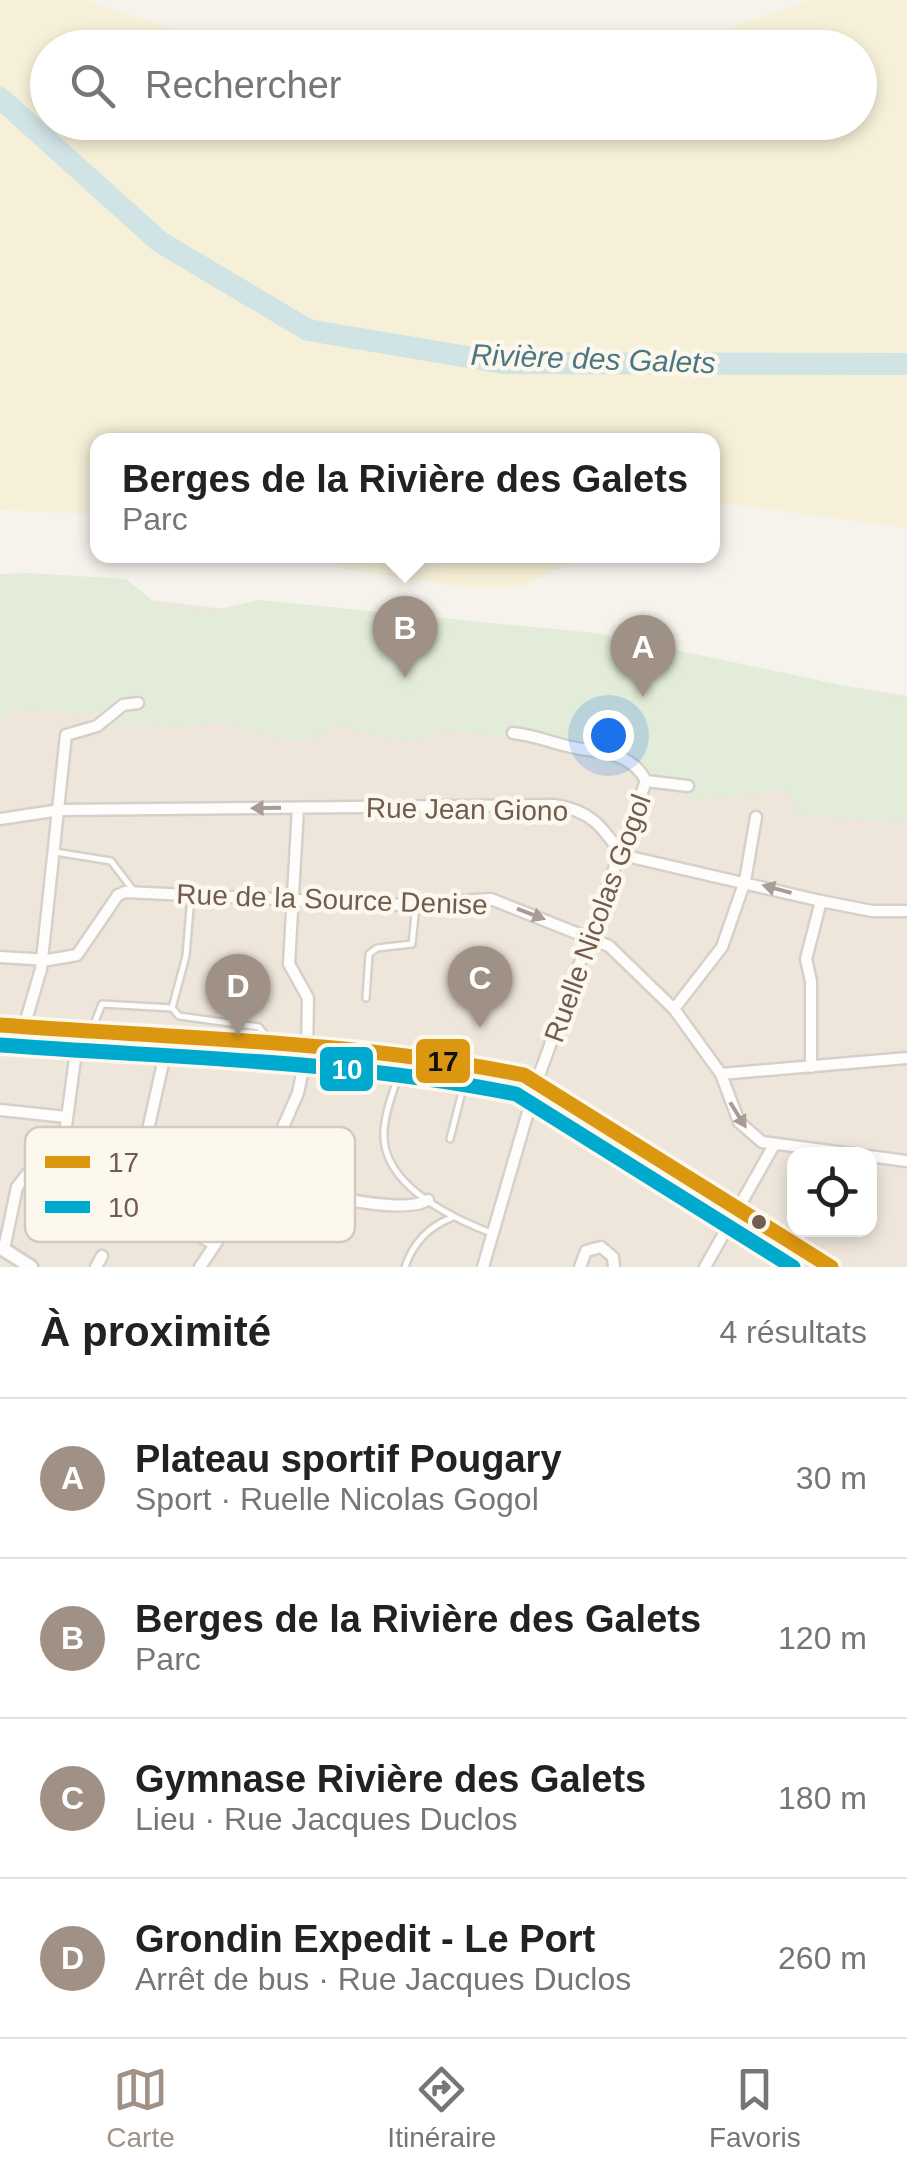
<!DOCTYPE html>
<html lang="fr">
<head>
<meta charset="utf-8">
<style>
	:root { --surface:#fff; --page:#f2f2f2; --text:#222; --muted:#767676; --line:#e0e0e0; --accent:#a09186 }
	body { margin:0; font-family:Helvetica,sans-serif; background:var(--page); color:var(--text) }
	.controls { position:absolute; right:30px; bottom:30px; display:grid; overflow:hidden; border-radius:20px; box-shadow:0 5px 15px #0003 }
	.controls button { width:90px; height:90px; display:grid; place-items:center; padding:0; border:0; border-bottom:2px solid var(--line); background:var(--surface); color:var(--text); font:50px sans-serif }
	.you { position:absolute; left:608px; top:735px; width:35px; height:35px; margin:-25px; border:8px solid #fff; border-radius:50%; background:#1a73e8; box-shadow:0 0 0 15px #1a73e833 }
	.badge { display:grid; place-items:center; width:65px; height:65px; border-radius:50%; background:var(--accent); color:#fff; font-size:32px; font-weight:700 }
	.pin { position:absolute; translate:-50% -82px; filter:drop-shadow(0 2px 5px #0008) }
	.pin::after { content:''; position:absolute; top:52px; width:35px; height:30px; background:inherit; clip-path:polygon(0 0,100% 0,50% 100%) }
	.popup { position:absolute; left:90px; top:433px; width:630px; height:130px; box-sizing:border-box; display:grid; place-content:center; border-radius:20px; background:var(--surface); filter:drop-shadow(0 2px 8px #0005); font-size:32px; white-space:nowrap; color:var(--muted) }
	.popup b { font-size:38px; color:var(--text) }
	.popup::after { content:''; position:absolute; left:50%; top:100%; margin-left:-20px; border:20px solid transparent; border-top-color:var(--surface) }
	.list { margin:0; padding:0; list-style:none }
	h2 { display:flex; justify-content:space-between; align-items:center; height:130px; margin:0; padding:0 40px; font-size:42px }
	h2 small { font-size:32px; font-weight:400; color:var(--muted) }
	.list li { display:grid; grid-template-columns:65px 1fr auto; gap:30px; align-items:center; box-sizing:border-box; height:160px; padding:0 40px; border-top:2px solid var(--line) }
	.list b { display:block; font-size:38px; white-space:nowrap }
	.list p { margin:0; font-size:32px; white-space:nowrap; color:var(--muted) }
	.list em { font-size:32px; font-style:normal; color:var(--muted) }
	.icon { flex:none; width:55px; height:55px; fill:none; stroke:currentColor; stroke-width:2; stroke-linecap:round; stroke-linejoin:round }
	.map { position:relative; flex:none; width:907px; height:1267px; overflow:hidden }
	.search { position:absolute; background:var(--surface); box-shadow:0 5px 15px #0003; left:30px; right:30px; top:30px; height:110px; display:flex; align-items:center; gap:25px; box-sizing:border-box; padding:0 35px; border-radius:55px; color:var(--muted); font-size:38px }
	.sheet { height:770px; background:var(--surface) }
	nav { display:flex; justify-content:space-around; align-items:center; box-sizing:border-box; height:140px; border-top:2px solid var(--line); background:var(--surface); font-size:28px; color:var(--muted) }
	nav a { display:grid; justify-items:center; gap:5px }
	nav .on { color:var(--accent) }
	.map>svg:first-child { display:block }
</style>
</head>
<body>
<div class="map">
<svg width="907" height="1267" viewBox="0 0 907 1267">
	<rect width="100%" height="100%" fill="#f6f3ec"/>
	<path fill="#eee6da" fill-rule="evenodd" d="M0,581L616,658H674L907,696V1267H0ZM794,1154H870V1230H794Z"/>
	<path fill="#e3ecd8" d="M28,573L126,579L159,606L211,611L259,600L595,633L907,699V823L797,815L787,789L688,801L684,781L625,771L530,739L441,730L420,741H402L338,726L315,738L289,741L219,722L187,727L110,725L101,713L9,710L0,722V574Z"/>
	<path fill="#f6f0d8" d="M0,0H85L228,47L48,48V122H860V48L670,47L812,0H907V528L713,502L712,440H98L97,514L0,510Z
		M326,556H585L521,587L467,588L346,569Z"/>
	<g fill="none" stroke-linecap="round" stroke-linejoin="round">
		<path stroke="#d0e3e5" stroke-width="22" d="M0,98L160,242L308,330L503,363L907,364"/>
		<defs>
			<path id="service" d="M55,852L111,861L133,890
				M366,998L369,954L377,948L412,944L416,905
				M172,1008L186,956L191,896
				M92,1029L102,1004L172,1008L179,1016L259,1027L272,1043
				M403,1062C396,1084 386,1107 384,1130C380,1184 450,1217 491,1233
				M450,1139L468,1068
				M405,1267C413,1243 428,1227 451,1218"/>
			<path id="minor" d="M646,781L688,786
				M0,819L60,810L554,805C590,810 602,826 622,855L821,901L872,911H907
				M0,957L48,960L77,955L118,895L125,892L402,905L491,899L609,946L674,1009L721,1074L739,1122L762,1142L907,1161
				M674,1009L722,947L745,881L756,817
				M24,1027L41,969L66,735L97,726L123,705L138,703
				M811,1067V981L806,959L821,901
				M721,1074L907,1058
				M0,1110L67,1117
				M61,1163L77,1181L133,1197L215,1245
				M61,1163L79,1029
				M258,1176C289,1189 401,1217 428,1200
				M133,1197L169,1036
				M4,1249L17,1187L28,1173L61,1163
				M96,1267L102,1256
				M200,1267L250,1192L280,1134L298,1093L307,1050L308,998L289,964L298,808
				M483,1267L537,1081L646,781C632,753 603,753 576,748C554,744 535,735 513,733
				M580,1267L586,1251L601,1247L613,1257L614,1267
				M705,1267L774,1145"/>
			<path id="tertiary" d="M0,1025L274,1045L474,1065L524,1075L831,1267
				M0,1247L31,1267"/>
		</defs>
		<use href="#service" stroke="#d5d0ca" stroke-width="10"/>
		<use href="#minor" stroke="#d5d0ca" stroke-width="15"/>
		<use href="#tertiary" stroke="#d5d0ca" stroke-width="18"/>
		<use href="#service" stroke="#fefdfc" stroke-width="5"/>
		<use href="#minor" stroke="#fefdfc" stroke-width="10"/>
		<use href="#tertiary" stroke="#fefdfc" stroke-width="12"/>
		<defs>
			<path id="bus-1" d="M0,1025C174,1038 353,1041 524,1075L831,1267"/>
			<path id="bus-2" d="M0,1045C171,1058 348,1060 516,1094L793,1267"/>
		</defs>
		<use href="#bus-1" stroke="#fdf8ee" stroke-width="22"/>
		<use href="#bus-2" stroke="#fdf8ee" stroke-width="22"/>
		<use href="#bus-1" stroke="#dc9710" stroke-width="15"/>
		<use href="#bus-2" stroke="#00a9ce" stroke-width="15"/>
	</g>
	<defs><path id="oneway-solid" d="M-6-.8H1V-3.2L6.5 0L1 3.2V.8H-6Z" transform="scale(2.5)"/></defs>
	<g fill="#aa9c94">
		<use href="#oneway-solid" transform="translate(266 808) rotate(179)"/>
		<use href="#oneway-solid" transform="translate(777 889) rotate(-165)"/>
		<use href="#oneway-solid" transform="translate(531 914) rotate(21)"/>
		<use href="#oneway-solid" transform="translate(738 1115) rotate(58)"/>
	</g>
	<circle fill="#725c4f" stroke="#fdf8ee" stroke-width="4" cx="759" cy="1222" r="9"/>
	<g text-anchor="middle" stroke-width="9" stroke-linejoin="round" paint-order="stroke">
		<g font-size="28" fill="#725c4f" stroke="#fdf8ee">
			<text transform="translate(467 809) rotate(1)" y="10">Rue Jean Giono</text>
			<text transform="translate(332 899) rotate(2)" y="10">Rue de la Source Denise</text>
			<text transform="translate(597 918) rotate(-70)" y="10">Ruelle Nicolas Gogol</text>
		</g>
		<g font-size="30" font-style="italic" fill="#4b7783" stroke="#fdf8ee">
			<text transform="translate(593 359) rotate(2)" y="10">Rivière des Galets</text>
		</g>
	</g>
	<rect x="25" y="1127" width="330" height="115" rx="15" fill="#fdf8ee" stroke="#d3c9be" stroke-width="2.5"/>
	<rect x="45" y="1156" width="45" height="12" fill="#dc9710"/>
	<rect x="45" y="1201" width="45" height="12" fill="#00a9ce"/>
	<g font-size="28" fill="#725c4f">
		<text x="108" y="1172">17</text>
		<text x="108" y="1217">10</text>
	</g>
	<g stroke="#fdf8ee" stroke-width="4">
		<rect x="414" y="1037" width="58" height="48" rx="10" fill="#dc9710"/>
		<rect x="318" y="1045" width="57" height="48" rx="10" fill="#00a9ce"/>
	</g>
	<g font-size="28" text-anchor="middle" font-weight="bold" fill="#fff">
		<text x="347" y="1079">10</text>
	</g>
	<g font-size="28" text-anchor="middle" font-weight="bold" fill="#111">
		<text x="443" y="1071">17</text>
	</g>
</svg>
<div class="controls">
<button><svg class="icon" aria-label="locate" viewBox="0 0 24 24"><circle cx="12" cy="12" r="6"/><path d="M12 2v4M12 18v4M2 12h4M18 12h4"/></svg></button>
</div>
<div class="you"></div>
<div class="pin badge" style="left:643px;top:697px">A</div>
<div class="pin badge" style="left:405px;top:678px">B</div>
<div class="popup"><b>Berges de la Rivière des Galets</b>Parc</div>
<div class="pin badge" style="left:480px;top:1028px">C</div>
<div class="pin badge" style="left:238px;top:1036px">D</div>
<div class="search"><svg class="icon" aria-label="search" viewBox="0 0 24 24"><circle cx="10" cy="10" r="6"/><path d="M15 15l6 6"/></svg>Rechercher</div>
</div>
<section class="sheet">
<h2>À proximité<small>4 résultats</small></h2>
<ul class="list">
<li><span class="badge">A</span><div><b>Plateau sportif Pougary</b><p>Sport · Ruelle Nicolas Gogol</p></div><em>30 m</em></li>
<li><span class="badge">B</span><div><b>Berges de la Rivière des Galets</b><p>Parc</p></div><em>120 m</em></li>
<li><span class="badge">C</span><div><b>Gymnase Rivière des Galets</b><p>Lieu · Rue Jacques Duclos</p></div><em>180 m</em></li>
<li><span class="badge">D</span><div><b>Grondin Expedit - Le Port</b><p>Arrêt de bus · Rue Jacques Duclos</p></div><em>260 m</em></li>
</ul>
</section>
<nav>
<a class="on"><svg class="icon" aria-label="map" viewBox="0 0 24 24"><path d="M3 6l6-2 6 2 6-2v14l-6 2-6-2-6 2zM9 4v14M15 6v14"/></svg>Carte</a>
<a><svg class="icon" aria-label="directions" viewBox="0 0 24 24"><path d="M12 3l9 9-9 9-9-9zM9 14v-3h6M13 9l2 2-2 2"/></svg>Itinéraire</a>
<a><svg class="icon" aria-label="saved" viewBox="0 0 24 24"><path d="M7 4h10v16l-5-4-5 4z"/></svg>Favoris</a>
</nav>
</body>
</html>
